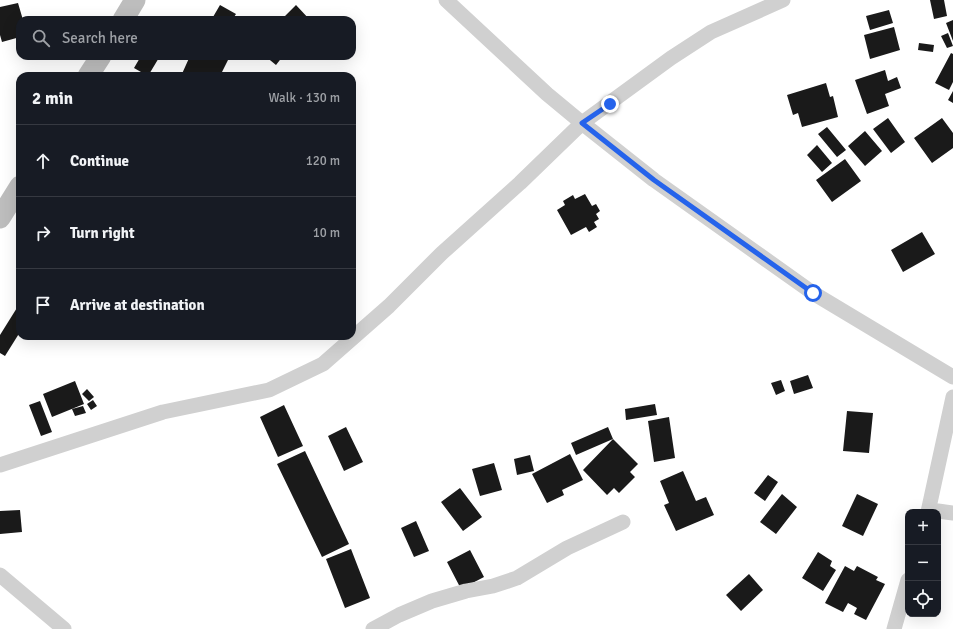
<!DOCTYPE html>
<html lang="en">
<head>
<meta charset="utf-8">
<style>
	:root { --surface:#171b24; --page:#242831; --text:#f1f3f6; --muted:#9ea1a6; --line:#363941 }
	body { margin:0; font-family:Signika,sans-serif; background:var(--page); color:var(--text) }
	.controls { position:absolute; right:12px; bottom:12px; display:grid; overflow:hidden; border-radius:8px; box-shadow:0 4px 16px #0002 }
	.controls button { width:36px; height:36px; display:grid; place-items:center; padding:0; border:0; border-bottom:1px solid var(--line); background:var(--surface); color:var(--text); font:20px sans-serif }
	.stop { position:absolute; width:12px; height:12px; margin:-9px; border:3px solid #2563eb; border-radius:50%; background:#fff }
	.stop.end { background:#2563eb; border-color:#fff; box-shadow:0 1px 4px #0008 }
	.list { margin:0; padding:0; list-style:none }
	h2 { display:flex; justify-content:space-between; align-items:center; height:52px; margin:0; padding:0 16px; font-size:17px }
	h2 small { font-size:13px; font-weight:400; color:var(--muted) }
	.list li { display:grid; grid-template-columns:26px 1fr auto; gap:12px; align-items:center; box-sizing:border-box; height:72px; padding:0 16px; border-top:1px solid var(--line) }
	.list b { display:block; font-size:15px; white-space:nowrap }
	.list em { font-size:13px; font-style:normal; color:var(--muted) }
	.icon { flex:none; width:22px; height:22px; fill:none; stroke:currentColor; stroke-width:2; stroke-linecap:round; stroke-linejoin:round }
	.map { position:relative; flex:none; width:953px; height:629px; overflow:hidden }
	.search { position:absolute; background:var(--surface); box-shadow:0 4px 16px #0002; left:16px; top:16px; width:340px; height:44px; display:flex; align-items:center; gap:10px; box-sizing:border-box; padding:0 14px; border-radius:12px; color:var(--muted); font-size:15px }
	.panel { position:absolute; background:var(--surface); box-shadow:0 4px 16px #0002; left:16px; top:72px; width:340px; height:268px; border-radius:12px }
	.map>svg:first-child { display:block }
</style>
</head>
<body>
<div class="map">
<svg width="953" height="629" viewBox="0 0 953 629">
	<rect width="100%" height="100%" fill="#fff"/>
	<path fill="#1a1a1a" d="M930,0H944L947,16L934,19Z
		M18,3L23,20H20V37L2,42L0,35V7Z
		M220,5L236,14L232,20H218L213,17Z
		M296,5L310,20H281Z
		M889,10L893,23L870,30L866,16Z
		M953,20V41L946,23Z
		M894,27L900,50L870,59L864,35Z
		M948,33L953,46L947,48L941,36Z
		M919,43L934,45L933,52L918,50Z
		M951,53L953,54V82L949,90L935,83Z
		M141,56H160L148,76L134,68Z
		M190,56H230L220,76H181Z
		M265,56H283L276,65Z
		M885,70L888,81L897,77L901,88L885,94L889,106L867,114L855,80Z
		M826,83L830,97L833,96L838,117L802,127L798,113L793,115L787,95Z
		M953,91V103L948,100Z
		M888,118L905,142L891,153L873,129Z
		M942,118L953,133V148L932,163L914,138Z
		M827,127L846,150L837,157L818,134Z
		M865,131L882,151L865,166L848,146Z
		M817,145L832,163L822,172L807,155Z
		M845,159L861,181L832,202L816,180Z
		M585,194L592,206L596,204L600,211L596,214L599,219L594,222L597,227L589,232L586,227L571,235L557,210L565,205L563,201L573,195L575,199Z
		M922,232L935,254L903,272L891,250Z
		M20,303V332L5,356L0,353V335Z
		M808,375L813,388L794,394L790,381Z
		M781,380L785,391L776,395L771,383Z
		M75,381L84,404L52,417L43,394Z
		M87,389L94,397L89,401L82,394Z
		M93,400L97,406L91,410L87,404Z
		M40,401L52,432L41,436L29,405Z
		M655,404L657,415L626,420L625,409Z
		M284,405L303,446L278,457L260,417Z
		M83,406L86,413L75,416L72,409Z
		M847,411L873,413L869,453L843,451Z
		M669,417L675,458L654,462L648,421Z
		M346,427L363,462L344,471L328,436Z
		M608,427L613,439L576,455L571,443Z
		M613,439L638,464L630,472L635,477L619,493L614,488L607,495L583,470Z
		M305,451L349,544L322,557L277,464Z
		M570,454L583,480L562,490L564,495L547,503L532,474Z
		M530,455L534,471L517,475L514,459Z
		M494,463L502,490L480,496L472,469Z
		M683,471L696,501L706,497L714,515L676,531L664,505L669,503L660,481Z
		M768,475L778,482L765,501L754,493Z
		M460,488L482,517L463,531L441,502Z
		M782,494L797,507L776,534L760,522Z
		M857,494L878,504L863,536L842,526Z
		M20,510L22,532L0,534V511Z
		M416,521L429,551L414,557L401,528Z
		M351,549L370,598L345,608L326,559Z
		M470,550L484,577L461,589L447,562Z
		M818,552L832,561L830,566L836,570L823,591L802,578Z
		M845,566L854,571L857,566L878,577L876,580L885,584L866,620L854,614L857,608L848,603L843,612L825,603Z
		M749,574L763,590L741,611L726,595Z"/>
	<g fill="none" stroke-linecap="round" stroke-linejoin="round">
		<path stroke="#d0d0d0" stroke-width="15" d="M446,0L547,94L582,123L654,180L813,293L953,377
			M0,465L163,412L269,390L323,364L389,306L442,253L520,183L582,123L671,58L711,32L783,0
			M928,512L953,397
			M929,512L938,511L953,513
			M0,575L64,629
			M373,629L399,615L432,601L466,591L493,586L517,578L567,548L623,522
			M894,629L908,580"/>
		<path stroke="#bdbdbd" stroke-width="21" d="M123,20L135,0
			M88,76L101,56
			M0,218L20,186"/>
	</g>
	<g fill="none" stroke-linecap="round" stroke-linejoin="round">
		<path stroke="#2563eb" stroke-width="5" d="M610,104L582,123L654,180L813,293"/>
	</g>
</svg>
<div class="controls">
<button>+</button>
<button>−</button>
<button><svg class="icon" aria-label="locate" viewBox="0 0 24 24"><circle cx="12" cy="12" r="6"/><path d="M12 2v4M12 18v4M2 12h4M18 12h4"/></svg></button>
</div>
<div class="stop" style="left:813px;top:293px"></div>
<div class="stop end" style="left:610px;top:104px"></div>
<div class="search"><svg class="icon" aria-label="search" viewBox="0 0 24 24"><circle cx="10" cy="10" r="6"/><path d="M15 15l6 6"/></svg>Search here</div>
<section class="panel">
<h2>2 min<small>Walk · 130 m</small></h2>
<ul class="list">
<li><svg class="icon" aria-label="ahead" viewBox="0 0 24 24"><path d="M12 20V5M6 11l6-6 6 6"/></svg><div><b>Continue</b></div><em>120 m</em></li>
<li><svg class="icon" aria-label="right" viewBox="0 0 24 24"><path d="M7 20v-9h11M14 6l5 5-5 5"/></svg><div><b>Turn right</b></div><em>10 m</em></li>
<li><svg class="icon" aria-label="arrive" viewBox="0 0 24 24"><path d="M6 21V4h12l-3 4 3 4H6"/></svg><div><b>Arrive at destination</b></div></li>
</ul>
</section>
</div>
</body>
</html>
